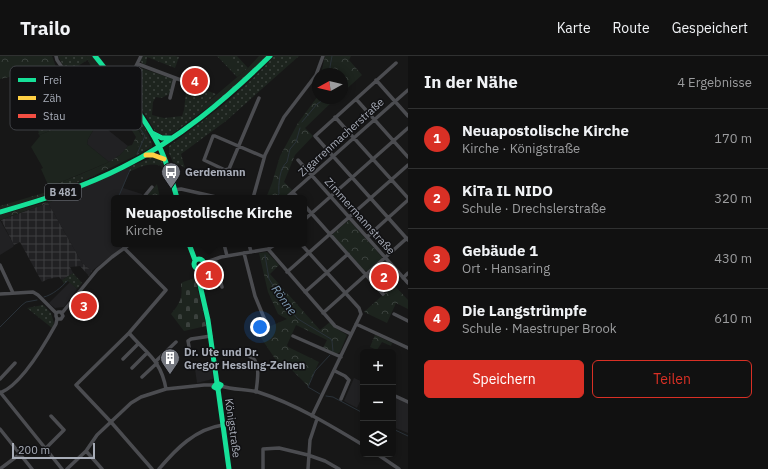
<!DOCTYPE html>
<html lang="de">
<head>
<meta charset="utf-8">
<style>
	:root { --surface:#111; --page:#1e1f1f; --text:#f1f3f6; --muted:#9c9d9f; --line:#303131; --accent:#d93025 }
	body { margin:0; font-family:"IBM Plex Sans",sans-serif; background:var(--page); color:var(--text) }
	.controls { position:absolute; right:12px; bottom:12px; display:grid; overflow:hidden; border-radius:6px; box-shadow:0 2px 6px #0003 }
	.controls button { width:36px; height:36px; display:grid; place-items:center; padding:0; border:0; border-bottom:1px solid var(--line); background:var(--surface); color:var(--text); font:20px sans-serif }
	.compass { position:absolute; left:312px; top:12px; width:36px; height:36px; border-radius:50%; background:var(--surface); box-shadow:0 2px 6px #0003; rotate:262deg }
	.scale { position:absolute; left:12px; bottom:10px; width:83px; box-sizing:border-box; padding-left:4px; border:2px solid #a8adb8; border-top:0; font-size:11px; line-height:14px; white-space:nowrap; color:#a8adb8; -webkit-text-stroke:3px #111113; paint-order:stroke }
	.you { position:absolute; left:260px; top:271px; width:14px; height:14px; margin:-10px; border:3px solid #fff; border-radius:50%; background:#1a73e8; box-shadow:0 0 0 6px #1a73e833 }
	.badge { display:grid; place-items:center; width:26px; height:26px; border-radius:50%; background:var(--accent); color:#fff; font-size:13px; font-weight:700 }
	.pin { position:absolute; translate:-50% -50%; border:2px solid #fff; box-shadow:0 1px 4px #0006 }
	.popup { position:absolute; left:111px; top:139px; width:196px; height:52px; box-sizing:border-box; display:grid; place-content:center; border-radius:6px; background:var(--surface); filter:drop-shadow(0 1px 3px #0005); font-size:13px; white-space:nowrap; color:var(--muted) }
	.popup b { font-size:15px; color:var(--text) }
	.popup::after { content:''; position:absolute; left:50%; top:100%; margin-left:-8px; border:8px solid transparent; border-top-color:var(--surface) }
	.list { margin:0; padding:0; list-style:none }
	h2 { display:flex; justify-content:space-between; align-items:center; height:52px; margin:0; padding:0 16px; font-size:17px }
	h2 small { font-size:13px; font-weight:400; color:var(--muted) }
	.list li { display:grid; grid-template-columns:26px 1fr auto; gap:12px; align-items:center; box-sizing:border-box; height:60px; padding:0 16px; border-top:1px solid var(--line) }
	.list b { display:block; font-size:15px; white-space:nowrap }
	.list p { margin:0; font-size:13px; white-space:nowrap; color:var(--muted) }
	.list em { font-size:13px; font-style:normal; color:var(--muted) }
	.actions { display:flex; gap:8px; padding:12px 16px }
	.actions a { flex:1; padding:9px 0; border:1px solid var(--accent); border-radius:6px; text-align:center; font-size:14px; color:var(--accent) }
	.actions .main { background:var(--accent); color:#fff }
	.icon { flex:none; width:22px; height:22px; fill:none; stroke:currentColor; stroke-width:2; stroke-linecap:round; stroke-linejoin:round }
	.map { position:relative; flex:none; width:408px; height:413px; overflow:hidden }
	header { display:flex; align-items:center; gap:24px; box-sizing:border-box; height:56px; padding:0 20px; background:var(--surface); border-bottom:1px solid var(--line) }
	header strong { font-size:19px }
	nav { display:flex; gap:22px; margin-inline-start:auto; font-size:14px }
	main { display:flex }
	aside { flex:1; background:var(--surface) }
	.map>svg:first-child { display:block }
</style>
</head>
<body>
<header>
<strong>Trailo</strong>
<nav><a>Karte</a><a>Route</a><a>Gespeichert</a></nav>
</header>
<main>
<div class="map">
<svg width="408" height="413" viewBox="0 0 408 413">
	<defs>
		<pattern id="industrial-grid" width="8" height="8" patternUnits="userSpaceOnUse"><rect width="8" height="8" fill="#212123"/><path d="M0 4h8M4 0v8" fill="none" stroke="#3e3f41"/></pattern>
		<pattern id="grass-dots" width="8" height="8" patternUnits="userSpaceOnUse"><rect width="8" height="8" fill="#1d241e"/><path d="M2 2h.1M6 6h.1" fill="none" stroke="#3b413d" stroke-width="1.8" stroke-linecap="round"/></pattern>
		<pattern id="forest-crowns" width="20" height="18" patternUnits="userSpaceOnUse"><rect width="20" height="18" fill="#1d241e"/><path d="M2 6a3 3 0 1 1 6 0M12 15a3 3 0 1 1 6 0" fill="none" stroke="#3b413d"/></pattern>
		<pattern id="cemetery-stones" width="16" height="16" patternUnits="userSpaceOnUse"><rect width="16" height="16" fill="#1d241e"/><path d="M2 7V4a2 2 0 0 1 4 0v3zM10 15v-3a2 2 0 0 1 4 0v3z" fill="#3b413d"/></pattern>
	</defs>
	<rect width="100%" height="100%" fill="#171717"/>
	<path fill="#212123" d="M98,66L128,90L120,99L109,106L87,88L88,83Z
		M126,112L130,113L123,132L142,138L143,142H114V188H126L92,215L82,207L48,147Z
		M0,164L14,189L13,191L0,199Z
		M385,204L400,220L398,221L400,224L385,237L369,219Z
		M70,226L77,233L64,251L55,252L49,247Z
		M212,310L213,323L197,327L195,313Z
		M354,322L363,326V339L357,352L344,345Z
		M393,340L408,347V377L393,371Z"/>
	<path fill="url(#industrial-grid)" d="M48,147L82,207L92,215L89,220L80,210L70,211L73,217L62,224L59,221L48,223L42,226L20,186L14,189L1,164Z"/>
	<path fill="url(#grass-dots)" d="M58,0H86L89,3L67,17Z
		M143,0H175L179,1L175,12L147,1L146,8L144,9L140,5Z
		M217,0H237L248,12L237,21Z
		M274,0H299L226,65L181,98L185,112L179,108L175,111L169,97V90C206,63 244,35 274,0Z
		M56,11L97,66L60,71L39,79L35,50L44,49C51,58 62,57 72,56L69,44L65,35L34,43L31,17Z
		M138,11L173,23L170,38L161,42L156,41L153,46L152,59L164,62L182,60L184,54L187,27L216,38L202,51L203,55L172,78L164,80L155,75L139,49L127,35L126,33Z
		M95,17L107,33L98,52L97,53L86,40Z
		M121,38C132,44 147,75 152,87V91L135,100L142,79L121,46V42L118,39Z
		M156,101C164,106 166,111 168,120H166L161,110C148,106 140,111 129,116L130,113L126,112L151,102Z
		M81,118L85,124L50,135L49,131Z
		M73,217L82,227L77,233L68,225L64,228L62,224Z
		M43,249L51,257L54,267L52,272L27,252Z"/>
	<path fill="url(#forest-crowns)" d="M0,0H52L56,11L0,23Z
		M86,0H92L116,33V35L113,33L103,57L101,58L96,56L86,42V40L97,53L98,52L107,33L92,13Z
		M259,0H267L222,42L203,55L202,51L248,12Z
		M325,0H351L349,4L362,19L342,37V18H321Z
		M318,40V42H336L305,72L313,80L295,99L284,126L292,134L284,142H266L272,127L280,100L298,67Z
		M135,67L142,81L135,100L85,124L81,118L109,106L120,99L128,90L132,89L136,81L131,73Z
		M157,128L160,142H145Z
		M50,135L52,137L0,154V150Z
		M64,141L0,164V159Z
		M349,164L382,201V203L368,215L364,214L332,179Z
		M267,196L279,209L270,218L320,274L330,266L337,273L347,279L340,296L337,298L323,292L327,284L296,269L287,289L288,291L319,306L308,330L284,306L280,310L257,276L287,263L278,258L268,236L259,197Z
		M394,229L408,244V253L396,247L387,267L364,256Z
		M375,279L392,287L391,290L382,286L377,294L370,291Z"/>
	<path fill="url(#cemetery-stones)" d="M195,222L206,270L184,275L171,258C180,247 183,242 181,228L183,226Z"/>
	<path fill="#1d241e" d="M219,0H230L238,9L232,14Z
		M98,66L88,83L87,88L109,106L49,131L41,113L43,112L31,91L40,80L39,79L60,71Z"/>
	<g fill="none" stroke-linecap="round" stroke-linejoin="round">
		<path stroke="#2a3239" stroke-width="1" d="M59,14L75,37
			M331,18L330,11L332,0
			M128,35L139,14V11
			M77,40L93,64
			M124,41L122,43V45L145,80L137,98
			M302,66L317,48L326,42
			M118,142L130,114
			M275,142L279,138C278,128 280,111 287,106L290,93L296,86L300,72
			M111,155L114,152
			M264,189V188
			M265,199L269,223L274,231L283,241L292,256L298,263L331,283L332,285L333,295
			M44,241C52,239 61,232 67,225
			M0,271L22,249L26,246L37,244
			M320,338L308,331L315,315L330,299
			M326,340L333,341L363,357
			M393,373L408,380"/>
		<path stroke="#4b4c50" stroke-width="3.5" d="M56,0L57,4L101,67
			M396,7L315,80L408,184
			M138,8L186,26
			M376,24L408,60
			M121,34L129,24L141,0
			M170,42L175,22
			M259,42L229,113L225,114L204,104L213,80H215L264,101
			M356,43L408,101
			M335,61L408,142
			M298,104L408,227
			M174,134L181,133L216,141
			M293,136L298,142
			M143,142L152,131
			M253,142L265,99L284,61L316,19L323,0
			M286,142L408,34
			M304,149L383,238
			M304,164L408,72
			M367,181L408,144
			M224,188L227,200
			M249,188L251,196
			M301,188L359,252L361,258L312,360
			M124,192L166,234L129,277L76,329L111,366L152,413
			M268,193L335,270L351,278
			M244,197L255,240L267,269
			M215,203L222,231
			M204,207L221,201L268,193L276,188
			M0,209L13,237
			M287,216L408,109
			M403,222L408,217
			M305,236L348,198
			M0,238L33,236L38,239L56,257V260L57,263H61L63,260L61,256H58L56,257
			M62,257L97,214L112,201L130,188
			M323,257L407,182
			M394,258L408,265
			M356,268L408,292
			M129,277C147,298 161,304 166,333
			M293,280L341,301
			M190,296L188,285L191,283L211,280
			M249,300C262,304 257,326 256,336
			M123,303L138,288
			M156,305L176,286
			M132,312L147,297
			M335,315L345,320L349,324L341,343
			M142,321L157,307
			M0,323L15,307
			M221,330C233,334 246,333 258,336C295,348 330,369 363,389
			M0,336L62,413
			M0,337C21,329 45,288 56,268L57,263
			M393,339L408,346
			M0,373L32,413
			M46,392L64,374L51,360
			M86,395L102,413
			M377,398L399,413
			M0,413L20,398
			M67,413L86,395L97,379L131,347L141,341L166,333L204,329H214
			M159,413C176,393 195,373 223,369
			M263,413V393L279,392L308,399L325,405L339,413
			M308,413L310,384L317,363"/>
		<path stroke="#16e098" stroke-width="5" d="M95,0C118,29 142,57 159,90C167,106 172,124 177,142
			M152,77L162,82H172
			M0,156C42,144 84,131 123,111C178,84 226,43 270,0
			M189,188L195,204
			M194 208a5 5 0 1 1 10 0a5 5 0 1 1-10 0Z
			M198,213V220L208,264L217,327L221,329L218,333L214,331L217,327
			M218,333L229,413"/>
		<path stroke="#ffcf43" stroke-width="5" d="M146,99H153L164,103"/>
	</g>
	<defs>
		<symbol id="bus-pin" viewBox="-11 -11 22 30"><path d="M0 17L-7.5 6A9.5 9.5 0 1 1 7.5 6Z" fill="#757880" stroke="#111113"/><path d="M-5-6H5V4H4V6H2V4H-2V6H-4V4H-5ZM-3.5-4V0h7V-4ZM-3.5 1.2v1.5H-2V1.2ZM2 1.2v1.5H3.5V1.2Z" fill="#fff"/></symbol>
		<symbol id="building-pin" viewBox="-11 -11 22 30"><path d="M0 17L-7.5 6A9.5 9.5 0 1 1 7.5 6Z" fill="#757880" stroke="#111113"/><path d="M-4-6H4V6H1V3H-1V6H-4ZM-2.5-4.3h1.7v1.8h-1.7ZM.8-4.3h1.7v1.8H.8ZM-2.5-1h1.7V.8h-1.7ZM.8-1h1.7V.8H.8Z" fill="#fff"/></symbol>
	</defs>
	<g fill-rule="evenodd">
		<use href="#bus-pin" x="160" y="105" width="22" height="30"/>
		<use href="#building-pin" x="159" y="291" width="22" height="30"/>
	</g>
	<g text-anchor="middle" stroke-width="3" stroke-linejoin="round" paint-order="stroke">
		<rect fill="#111113" stroke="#7b7e86" stroke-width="1" x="45" y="128" width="36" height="16" rx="3"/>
		<g font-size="10" font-weight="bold" fill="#a8adb8">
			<text x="63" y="140">B 481</text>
		</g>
		<g font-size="11" fill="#a8adb8" stroke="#111113">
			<text transform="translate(341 81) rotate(-42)" y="4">Zigarrenmacherstraße</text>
			<text transform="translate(360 160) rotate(48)" y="4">Zimmermannstraße</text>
			<text transform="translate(233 372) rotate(82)" y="4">Königstraße</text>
		</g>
		<g font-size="11" font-weight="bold" fill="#a8adb8" stroke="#111113" text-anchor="start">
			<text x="185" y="120">Gerdemann</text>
			<text x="184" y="300">Dr. Ute und Dr.<tspan x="184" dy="13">Gregor Hessling-Zeinen</tspan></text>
		</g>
		<g font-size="12" font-style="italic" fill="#7f9bb3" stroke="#111113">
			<text transform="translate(284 244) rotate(54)" y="4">Rönne</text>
		</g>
	</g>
	<rect x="10" y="10" width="132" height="64" rx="6" fill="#111113" stroke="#3e4045" stroke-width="1"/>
	<rect x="18" y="22" width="18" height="4" fill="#16e098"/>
	<rect x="18" y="40" width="18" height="4" fill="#ffcf43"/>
	<rect x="18" y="58" width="18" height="4" fill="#f24e42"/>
	<g font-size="11" fill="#a8adb8">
		<text x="43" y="28">Frei</text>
		<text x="43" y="46">Zäh</text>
		<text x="43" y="64">Stau</text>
	</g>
</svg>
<div class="controls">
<button>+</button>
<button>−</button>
<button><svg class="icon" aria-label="layers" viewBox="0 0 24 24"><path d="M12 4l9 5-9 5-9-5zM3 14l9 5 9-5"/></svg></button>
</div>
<svg class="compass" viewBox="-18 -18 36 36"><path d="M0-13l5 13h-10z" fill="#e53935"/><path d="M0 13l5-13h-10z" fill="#9c9d9f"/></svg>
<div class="scale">200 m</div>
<div class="you"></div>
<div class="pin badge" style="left:209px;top:219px">1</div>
<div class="popup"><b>Neuapostolische Kirche</b>Kirche</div>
<div class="pin badge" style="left:384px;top:221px">2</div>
<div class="pin badge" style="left:84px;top:250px">3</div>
<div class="pin badge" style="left:195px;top:25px">4</div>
</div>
<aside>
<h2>In der Nähe<small>4 Ergebnisse</small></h2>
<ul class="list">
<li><span class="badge">1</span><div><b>Neuapostolische Kirche</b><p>Kirche · Königstraße</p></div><em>170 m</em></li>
<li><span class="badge">2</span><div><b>KiTa IL NIDO</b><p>Schule · Drechslerstraße</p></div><em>320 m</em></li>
<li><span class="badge">3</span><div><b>Gebäude 1</b><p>Ort · Hansaring</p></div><em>430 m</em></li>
<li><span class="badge">4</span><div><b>Die Langstrümpfe</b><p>Schule · Maestruper Brook</p></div><em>610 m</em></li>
</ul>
<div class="actions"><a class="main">Speichern</a><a>Teilen</a></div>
</aside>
</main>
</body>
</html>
